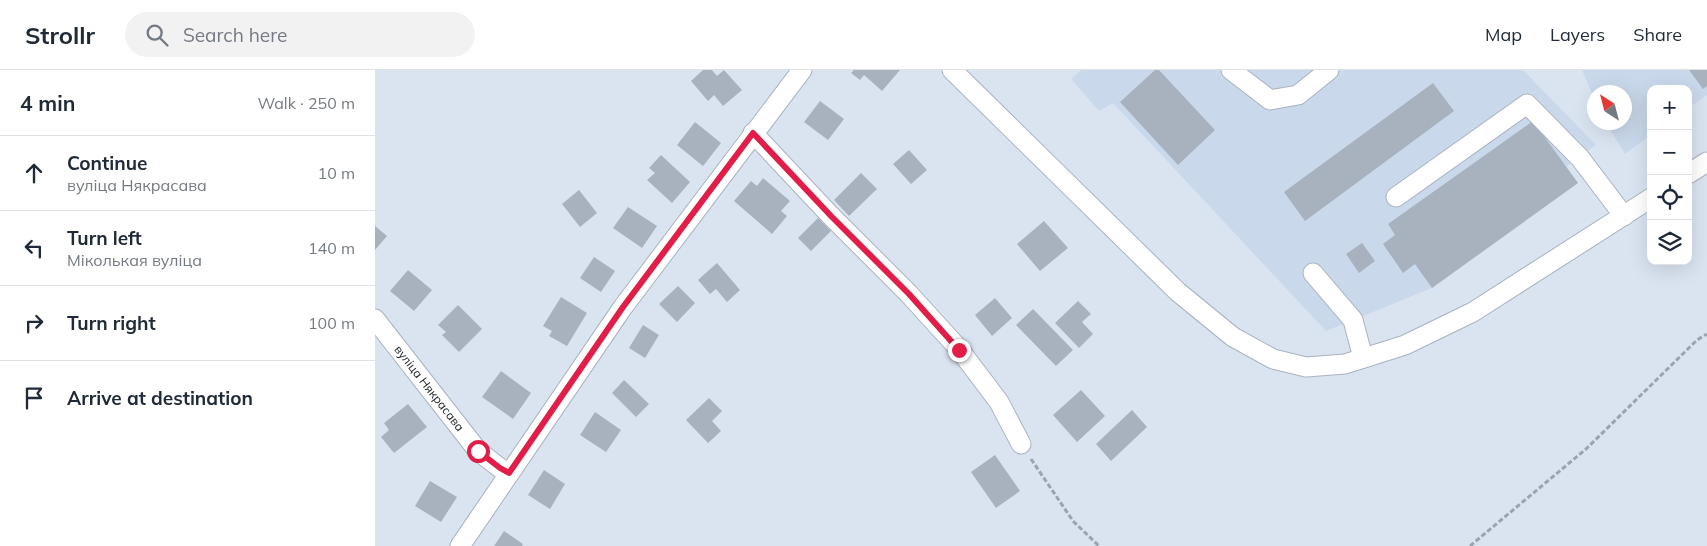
<!DOCTYPE html>
<html lang="en">
<head>
<meta charset="utf-8">
<style>
	:root { --surface:#fff; --page:#f2f2f3; --text:#1f2937; --muted:#747a83; --line:#e0e1e3 }
	body { margin:0; font-family:Mulish,sans-serif; background:var(--page); color:var(--text) }
	.controls { position:absolute; right:15px; top:15px; display:grid; overflow:hidden; border-radius:10px; box-shadow:0 5px 20px #0002 }
	.controls button { width:45px; height:45px; display:grid; place-items:center; padding:0; border:0; border-bottom:1px solid var(--line); background:var(--surface); color:var(--text); font:25px sans-serif }
	.compass { position:absolute; left:1212px; top:15px; width:45px; height:45px; border-radius:50%; background:var(--surface); box-shadow:0 5px 20px #0002; rotate:324deg }
	.stop { position:absolute; width:15px; height:15px; margin:-11px; border:4px solid #e11d48; border-radius:50%; background:#fff }
	.stop.end { background:#e11d48; border-color:#fff; box-shadow:0 1px 5px #0008 }
	.list { margin:0; padding:0; list-style:none }
	h2 { display:flex; justify-content:space-between; align-items:center; height:65px; margin:0; padding:0 20px; font-size:21px }
	h2 small { font-size:16px; font-weight:400; color:var(--muted) }
	.list li { display:grid; grid-template-columns:32px 1fr auto; gap:15px; align-items:center; box-sizing:border-box; height:75px; padding:0 20px; border-top:1px solid var(--line) }
	.list b { display:block; font-size:19px; white-space:nowrap }
	.list p { margin:0; font-size:16px; white-space:nowrap; color:var(--muted) }
	.list em { font-size:16px; font-style:normal; color:var(--muted) }
	.icon { flex:none; width:28px; height:28px; fill:none; stroke:currentColor; stroke-width:2; stroke-linecap:round; stroke-linejoin:round }
	.map { position:relative; flex:none; width:1332px; height:476px; overflow:hidden }
	header { display:flex; align-items:center; gap:30px; box-sizing:border-box; height:70px; padding:0 25px; background:var(--surface); border-bottom:1px solid var(--line) }
	header strong { font-size:24px }
	nav { display:flex; gap:28px; margin-inline-start:auto; font-size:18px }
	.search { width:350px; height:45px; background:var(--page); display:flex; align-items:center; gap:12px; box-sizing:border-box; padding:0 18px; border-radius:28px; color:var(--muted); font-size:19px }
	main { display:flex }
	aside { flex:1; background:var(--surface) }
	.map>svg:first-child { display:block }
</style>
</head>
<body>
<header>
<strong>Strollr</strong>
<div class="search"><svg class="icon" aria-label="search" viewBox="0 0 24 24"><circle cx="10" cy="10" r="6"/><path d="M15 15l6 6"/></svg>Search here</div>
<nav><a>Map</a><a>Layers</a><a>Share</a></nav>
</header>
<main>
<aside>
<h2>4 min<small>Walk · 250 m</small></h2>
<ul class="list">
<li><svg class="icon" aria-label="ahead" viewBox="0 0 24 24"><path d="M12 20V5M6 11l6-6 6 6"/></svg><div><b>Continue</b><p>вуліца Някрасава</p></div><em>10 m</em></li>
<li><svg class="icon" aria-label="left" viewBox="0 0 24 24"><path d="M17 20v-9H6M10 6l-5 5 5 5"/></svg><div><b>Turn left</b><p>Міколькая вуліца</p></div><em>140 m</em></li>
<li><svg class="icon" aria-label="right" viewBox="0 0 24 24"><path d="M7 20v-9h11M14 6l5 5-5 5"/></svg><div><b>Turn right</b></div><em>100 m</em></li>
<li><svg class="icon" aria-label="arrive" viewBox="0 0 24 24"><path d="M6 21V4h12l-3 4 3 4H6"/></svg><div><b>Arrive at destination</b></div></li>
</ul>
</aside>
<div class="map">
<svg width="1332" height="476" viewBox="0 0 1332 476">
	<rect width="100%" height="100%" fill="#dae4f1"/>
	<path fill="#c9d8eb" d="M706,0H1148L1221,75L1191,97L1203,113L1057,218L951,261L738,33L724,41L696,9Z
		M1207,0H1332V25L1313,38V19H1276V65L1250,84L1231,53L1250,52V22H1220L1219,28Z"/>
	<path fill="#a8b2be" d="M328,0H337L342,6L349,0L367,20L348,36L339,25L333,31L316,11Z
		M479,0H525L507,21L489,5L485,10L476,3Z
		M780,0H784L840,60L803,95L745,32Z
		M1314,0H1332V16L1328,19Z
		M1058,13L1079,41L930,151L909,122Z
		M445,31L469,49L453,70L429,52Z
		M1158,51L1203,113L1057,218L1040,194L1028,203L1008,174L1020,165L1013,154Z
		M320,52L346,73L328,96L302,75Z
		M534,80L552,100L536,114L518,94Z
		M286,85L315,112L297,133L272,110L280,103L274,98Z
		M486,103L502,119L474,146L459,130Z
		M388,108L415,131L406,141L412,146L397,164L359,131L376,111L382,116Z
		M204,120L222,143L205,157L187,134Z
		M253,137L282,156L267,178L238,158Z
		M443,148L456,161L436,181L423,168Z
		M669,151L693,178L665,201L642,174Z
		M0,156L12,166L0,180Z
		M987,173L1000,191L984,203L971,184Z
		M219,187L240,201L226,222L205,208Z
		M342,193L365,220L352,232L341,219L335,224L323,210Z
		M33,200L57,220L39,241L15,221Z
		M303,216L320,233L302,252L284,234Z
		M186,227L212,243L192,276L174,266L177,261L168,256Z
		M620,228L637,248L617,266L600,245Z
		M703,231L716,244L707,252L718,264L704,278L680,253Z
		M83,235L107,259L84,282L67,265L71,262L63,255Z
		M658,239L698,280L681,296L641,255Z
		M268,255L284,265L270,288L254,278Z
		M126,301L156,323L138,349L107,327Z
		M249,310L274,334L261,347L237,323Z
		M706,320L730,346L702,372L678,345Z
		M334,328L347,341L337,351L346,361L333,373L311,350Z
		M33,334L52,357L19,383L6,367L14,360L9,353Z
		M757,340L772,357L736,391L721,374Z
		M220,342L246,360L231,382L205,365Z
		M620,385L645,421L621,438L596,402Z
		M169,400L190,414L175,439L153,425Z
		M55,411L82,427L66,452L40,436Z
		M129,461L148,474L147,476H119Z"/>
	<g fill="none" stroke-linecap="round" stroke-linejoin="round">
		<defs>
			<g id="minor">
				<path d="M577,0L803,222L858,267L898,289L931,297L970,294L1030,275L1098,242L1276,128"/>
				<path d="M856,0L895,30L923,25L954,0"/>
				<path d="M378,63L456,146L534,224L584,279L624,332L646,374"/>
				<path d="M1313,104L1332,92"/>
				<path d="M1021,127L1152,34L1205,88L1249,146"/>
				<path d="M938,203L978,250L988,288"/>
				<path id="s1" d="M0,249L103,381L125,398L134,403"/>
				<path d="M85,476L248,237L427,0"/>
			</g>
		</defs>
		<use href="#minor" stroke="#a9b2bf" stroke-width="21"/>
		<path stroke="#9ba3ad" stroke-width="3" stroke-dasharray="5 2.5" stroke-linecap="butt" d="M656,389L698,451L724,476
			M1095,476L1211,379L1322,270L1332,264"/>
		<use href="#minor" stroke="#fff" stroke-width="19"/>
	</g>
	<g fill="none" stroke-linecap="round" stroke-linejoin="round">
		<path stroke="#e11d48" stroke-width="6" d="M103,381L125,398L134,403L248,237L378,63L456,146L534,224L584,280"/>
	</g>
	<g text-anchor="middle" stroke-width="4" stroke-linejoin="round" paint-order="stroke">
		<g font-size="12" fill="#191d21" stroke="#dae4f1">
			<text dy="4" stroke="none"><textPath href="#s1" startOffset="88">вуліца Някрасава</textPath></text>
		</g>
	</g>
</svg>
<div class="controls">
<button>+</button>
<button>−</button>
<button><svg class="icon" aria-label="locate" viewBox="0 0 24 24"><circle cx="12" cy="12" r="6"/><path d="M12 2v4M12 18v4M2 12h4M18 12h4"/></svg></button>
<button><svg class="icon" aria-label="layers" viewBox="0 0 24 24"><path d="M12 4l9 5-9 5-9-5zM3 14l9 5 9-5"/></svg></button>
</div>
<svg class="compass" viewBox="-18 -18 36 36"><path d="M0-13l5 13h-10z" fill="#e53935"/><path d="M0 13l5-13h-10z" fill="#747a83"/></svg>
<div class="stop" style="left:103px;top:381px"></div>
<div class="stop end" style="left:584px;top:280px"></div>
</div>
</main>
</body>
</html>
